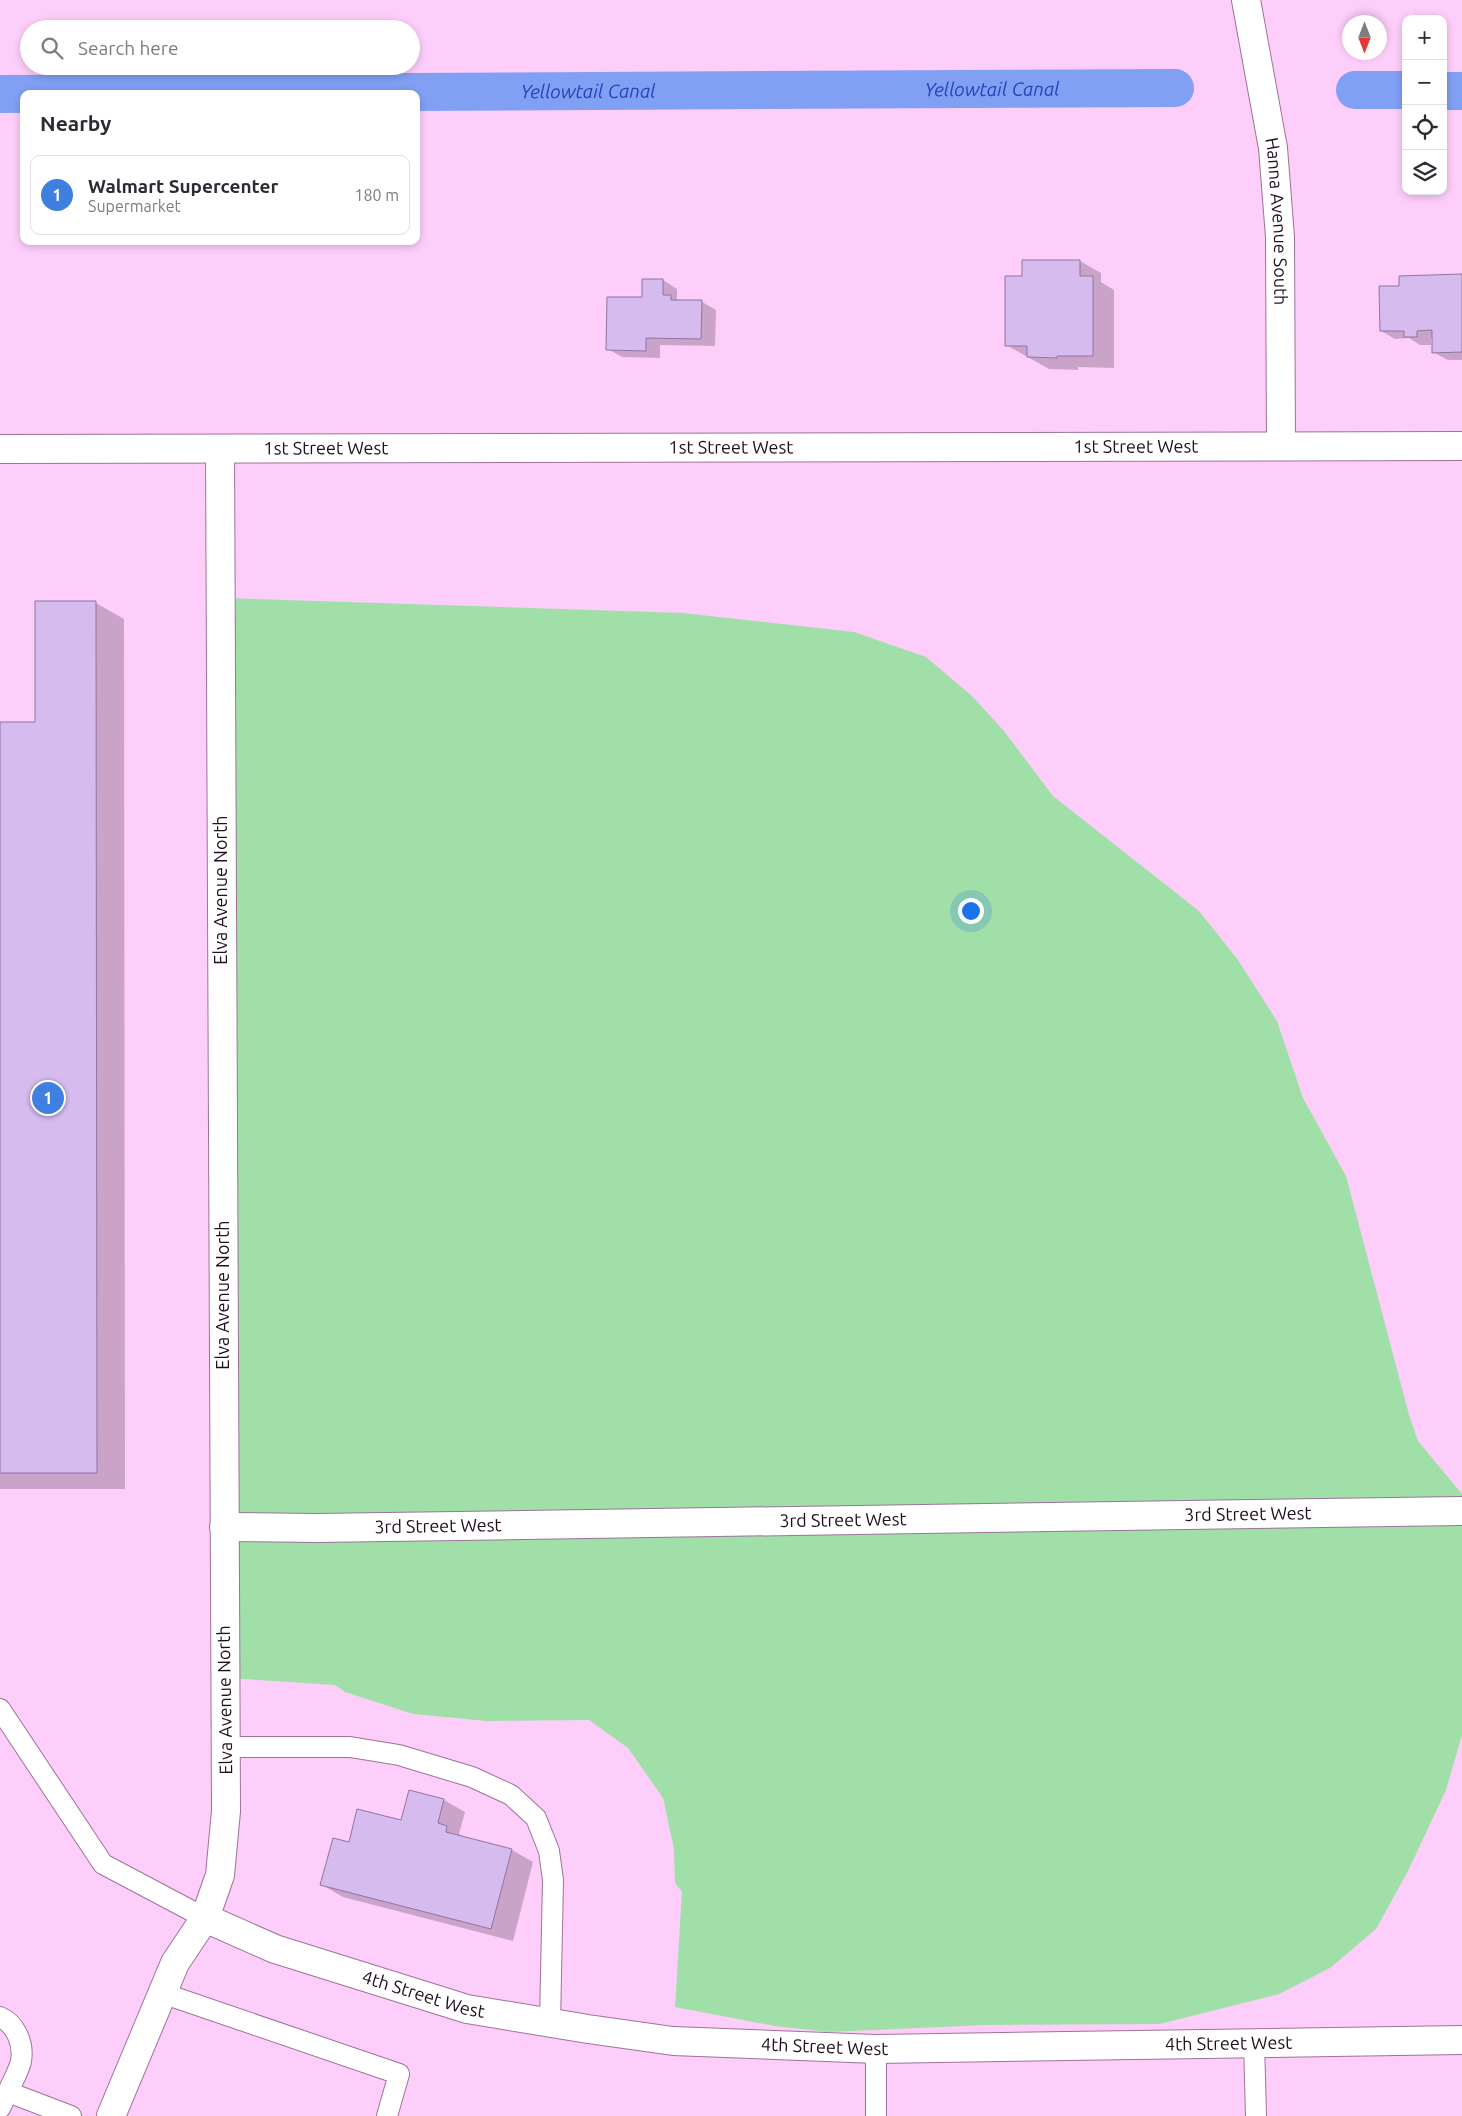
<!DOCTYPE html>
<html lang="en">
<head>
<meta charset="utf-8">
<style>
	:root { --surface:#fff; --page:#f7f7f7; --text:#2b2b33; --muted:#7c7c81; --line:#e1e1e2; --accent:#1a73e8 }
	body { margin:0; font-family:Ubuntu,sans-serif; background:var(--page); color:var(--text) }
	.controls { position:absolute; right:15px; top:15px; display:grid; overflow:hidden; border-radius:10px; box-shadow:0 2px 8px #0003 }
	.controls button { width:45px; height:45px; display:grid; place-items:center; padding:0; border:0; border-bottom:1px solid var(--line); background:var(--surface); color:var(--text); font:25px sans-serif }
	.compass { position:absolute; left:1342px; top:15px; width:45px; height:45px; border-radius:50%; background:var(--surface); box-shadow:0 2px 8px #0003; rotate:180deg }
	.you { position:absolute; left:970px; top:910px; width:18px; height:18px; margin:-12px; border:4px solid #fff; border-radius:50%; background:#1a73e8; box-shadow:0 0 0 8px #1a73e833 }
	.badge { display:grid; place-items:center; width:32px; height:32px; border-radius:50%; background:var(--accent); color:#fff; font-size:16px; font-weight:700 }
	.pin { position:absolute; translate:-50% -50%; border:2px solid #fff; box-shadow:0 1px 5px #0006 }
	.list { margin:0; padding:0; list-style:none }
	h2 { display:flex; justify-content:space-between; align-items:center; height:65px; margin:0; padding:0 20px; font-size:21px }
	h2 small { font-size:16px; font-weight:400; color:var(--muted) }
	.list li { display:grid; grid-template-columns:32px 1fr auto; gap:15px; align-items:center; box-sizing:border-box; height:80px; margin:0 10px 10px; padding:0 10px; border:1px solid var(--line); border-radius:10px }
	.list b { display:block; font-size:19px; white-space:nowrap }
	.list p { margin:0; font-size:16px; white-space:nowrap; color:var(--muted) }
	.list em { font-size:16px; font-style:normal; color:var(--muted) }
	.icon { flex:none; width:28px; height:28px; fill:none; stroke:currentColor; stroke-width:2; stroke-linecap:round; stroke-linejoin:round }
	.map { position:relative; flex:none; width:1462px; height:2116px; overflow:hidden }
	.search { position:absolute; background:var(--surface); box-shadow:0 2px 8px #0003; left:20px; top:20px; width:400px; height:55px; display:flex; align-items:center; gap:12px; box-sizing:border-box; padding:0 18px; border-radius:28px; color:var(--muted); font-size:19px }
	.panel { position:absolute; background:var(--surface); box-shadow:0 2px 8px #0003; left:20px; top:90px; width:400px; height:155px; border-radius:10px }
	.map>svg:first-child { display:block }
</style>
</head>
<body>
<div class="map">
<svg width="1462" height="2116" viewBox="0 0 1462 2116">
	<rect width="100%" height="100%" fill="#fdcefa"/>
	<path fill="#a1dfa9" d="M224,598L683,613L854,632L926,657L972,696L1004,731L1053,796L1199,911L1238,960L1277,1021L1303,1098L1346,1176L1409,1415L1418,1441L1462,1494V1735L1446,1790L1408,1871L1376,1929L1330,1968L1279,1994L1160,2024L985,2025L829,2032L775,2026L675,2007L682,1892L675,1883L674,1849L663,1798L628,1748L589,1720L487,1721L413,1714L345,1692L335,1685L229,1678Z"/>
	<path fill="#0003" d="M1080,261L1101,273V282L1114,290V368L1078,367V370L1049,369L1006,345L1023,277Z
		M1462,276V360H1448L1433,352V338H1431V345H1420L1409,338L1395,339L1381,331L1400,287Z
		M663,280L677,289V300L679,301L702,302L716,310L715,346L660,345V358L622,357L608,349L643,299Z
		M96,603L124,619L125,1489H0V723H36Z
		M444,1800L465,1812L459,1834L467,1838L512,1850L533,1862L513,1941L343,1897L322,1885L350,1844L402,1822Z"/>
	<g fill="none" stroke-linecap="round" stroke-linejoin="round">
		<g stroke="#81a0f4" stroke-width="38">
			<path d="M1355,90H1406"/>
			<path d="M1443,91H1462"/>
			<path id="s1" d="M0,94L1175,88"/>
		</g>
	</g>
	<path fill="#d6bbef" stroke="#8e75a5" d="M1022,260H1080V276H1093V356H1057V358L1027,357V346H1005V276H1022Z
		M1462,274V352L1432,353V330L1417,331V337H1404V331H1380L1379,286H1399V276Z
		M642,279H663V295H671V300H702L701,339L646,338V351L606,350L607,297H642Z
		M35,601H96L97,1473H0V722H35Z
		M409,1790L444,1799L438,1823L447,1826L446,1832L512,1849L491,1929L320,1885L333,1838L349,1842L357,1809L401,1820Z"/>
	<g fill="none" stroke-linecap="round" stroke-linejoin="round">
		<defs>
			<path id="service" d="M0,1709L103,1864L205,1918
				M226,1747H350L399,1755L472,1777L511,1795L536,1818L549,1851L553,1880L550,2023
				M162,1993L399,2074L387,2116
				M0,2017C16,2024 24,2044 21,2061C19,2071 12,2082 8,2092
				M1254,2042L1256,2116
				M876,2049V2116
				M0,2108L8,2092L71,2116"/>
			<g id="minor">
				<path id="s2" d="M1246,0L1273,148L1280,237L1281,446"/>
				<path id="s3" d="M0,449L1462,446"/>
				<path id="s4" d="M224,1527L317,1528L1462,1511"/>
				<path id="s5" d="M205,1918L275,1949L467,2009L588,2029L673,2041L876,2049L1462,2040"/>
				<path d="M111,2116L175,1963L205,1918L220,1875L226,1811L220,449"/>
			</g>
		</defs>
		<use href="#service" stroke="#9d739b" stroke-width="22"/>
		<use href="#minor" stroke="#9d739b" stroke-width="30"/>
		<use href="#service" stroke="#fff" stroke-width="20"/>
		<use href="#minor" stroke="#fff" stroke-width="28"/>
	</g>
	<g text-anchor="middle" stroke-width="5" stroke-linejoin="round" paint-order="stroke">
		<g font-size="18" fill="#20101f" stroke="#fff">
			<text dy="6" stroke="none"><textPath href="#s2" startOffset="224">Hanna Avenue South</textPath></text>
			<text dy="6" stroke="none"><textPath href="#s3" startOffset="1136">1st Street West</textPath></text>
			<text dy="6" stroke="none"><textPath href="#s3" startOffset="731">1st Street West</textPath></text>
			<text dy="6" stroke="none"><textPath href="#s3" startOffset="326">1st Street West</textPath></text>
			<text transform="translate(221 890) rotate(-90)" y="6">Elva Avenue North</text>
			<text transform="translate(223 1295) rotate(-90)" y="6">Elva Avenue North</text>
			<text dy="6" stroke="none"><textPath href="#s4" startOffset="1024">3rd Street West</textPath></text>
			<text dy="6" stroke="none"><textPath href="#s4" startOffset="619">3rd Street West</textPath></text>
			<text dy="6" stroke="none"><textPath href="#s4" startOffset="214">3rd Street West</textPath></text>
			<text transform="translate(225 1700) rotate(-91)" y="6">Elva Avenue North</text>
			<text dy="6" stroke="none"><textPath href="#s5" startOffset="232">4th Street West</textPath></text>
			<text dy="6" stroke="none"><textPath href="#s5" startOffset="1042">4th Street West</textPath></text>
			<text dy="6" stroke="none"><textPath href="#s5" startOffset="638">4th Street West</textPath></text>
		</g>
		<g font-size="19" font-style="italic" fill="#2841b9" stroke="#fff">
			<text dy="7" stroke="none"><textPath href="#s1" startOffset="992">Yellowtail Canal</textPath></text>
			<text dy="7" stroke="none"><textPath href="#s1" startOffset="588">Yellowtail Canal</textPath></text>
		</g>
	</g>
</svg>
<div class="controls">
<button>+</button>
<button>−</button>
<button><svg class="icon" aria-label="locate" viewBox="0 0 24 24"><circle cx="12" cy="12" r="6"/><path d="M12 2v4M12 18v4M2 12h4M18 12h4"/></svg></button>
<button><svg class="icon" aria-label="layers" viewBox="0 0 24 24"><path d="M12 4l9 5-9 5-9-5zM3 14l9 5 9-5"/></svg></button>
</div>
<svg class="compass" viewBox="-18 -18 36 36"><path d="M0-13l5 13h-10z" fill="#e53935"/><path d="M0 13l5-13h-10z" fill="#7c7c81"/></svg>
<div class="you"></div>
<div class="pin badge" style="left:48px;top:1098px;background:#3f7fe0">1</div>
<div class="search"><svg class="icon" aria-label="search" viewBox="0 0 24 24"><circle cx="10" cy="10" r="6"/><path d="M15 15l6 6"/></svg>Search here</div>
<section class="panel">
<h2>Nearby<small></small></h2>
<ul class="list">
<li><span class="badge" style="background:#3f7fe0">1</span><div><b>Walmart Supercenter</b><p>Supermarket</p></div><em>180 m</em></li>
</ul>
</section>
</div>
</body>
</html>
